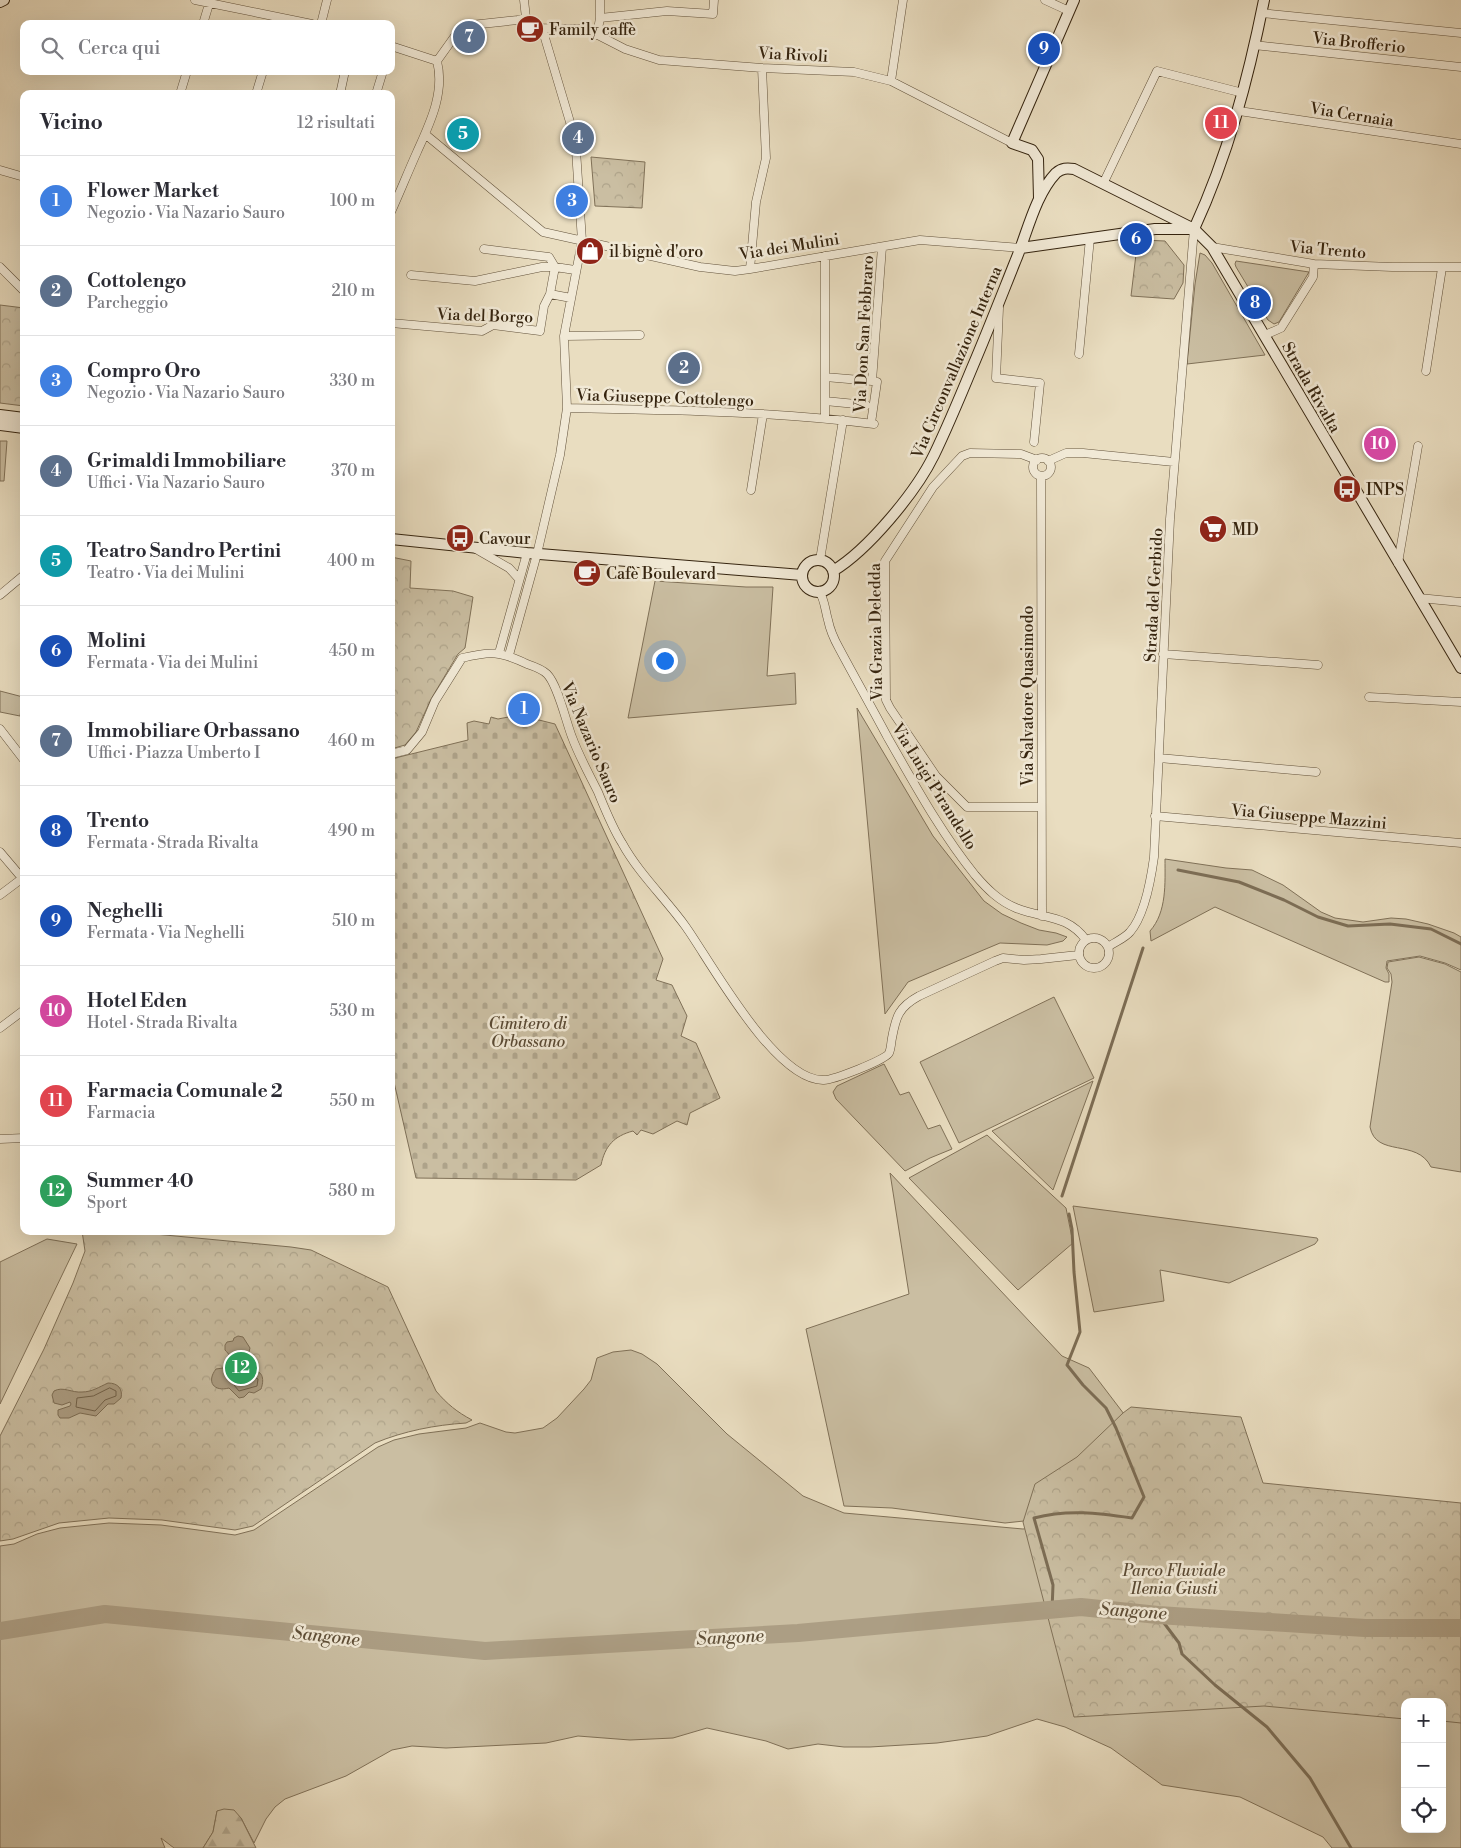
<!DOCTYPE html>
<html lang="it">
<head>
<meta charset="utf-8">
<style>
	:root { --surface:#fff; --page:#f2f2f3; --text:#2b2b33; --muted:#7c7c81; --line:#e1e1e2; --accent:#111827 }
	body { margin:0; font-family:"Libre Bodoni",serif; background:var(--page); color:var(--text) }
	.controls { position:absolute; right:15px; bottom:15px; display:grid; overflow:hidden; border-radius:10px; box-shadow:0 5px 20px #0002 }
	.controls button { width:45px; height:45px; display:grid; place-items:center; padding:0; border:0; border-bottom:1px solid var(--line); background:var(--surface); color:var(--text); font:25px sans-serif }
	.you { position:absolute; left:664px; top:660px; width:18px; height:18px; margin:-12px; border:4px solid #fff; border-radius:50%; background:#1a73e8; box-shadow:0 0 0 8px #1a73e833 }
	.badge { display:grid; place-items:center; width:32px; height:32px; border-radius:50%; background:var(--accent); color:#fff; font-size:16px; font-weight:700 }
	.pin { position:absolute; translate:-50% -50%; border:2px solid #fff; box-shadow:0 1px 5px #0006 }
	.list { margin:0; padding:0; list-style:none }
	h2 { display:flex; justify-content:space-between; align-items:center; height:65px; margin:0; padding:0 20px; font-size:21px }
	h2 small { font-size:16px; font-weight:400; color:var(--muted) }
	.list li { display:grid; grid-template-columns:32px 1fr auto; gap:15px; align-items:center; box-sizing:border-box; height:90px; padding:0 20px; border-top:1px solid var(--line) }
	.list b { display:block; font-size:19px; white-space:nowrap }
	.list p { margin:0; font-size:16px; white-space:nowrap; color:var(--muted) }
	.list em { font-size:16px; font-style:normal; color:var(--muted) }
	.icon { flex:none; width:28px; height:28px; fill:none; stroke:currentColor; stroke-width:2; stroke-linecap:round; stroke-linejoin:round }
	.map { position:relative; flex:none; width:1461px; height:1848px; overflow:hidden }
	.search { position:absolute; background:var(--surface); box-shadow:0 5px 20px #0002; left:20px; top:20px; width:375px; height:55px; display:flex; align-items:center; gap:12px; box-sizing:border-box; padding:0 18px; border-radius:10px; color:var(--muted); font-size:19px }
	.panel { position:absolute; background:var(--surface); box-shadow:0 5px 20px #0002; left:20px; top:90px; width:375px; height:1145px; border-radius:10px }
	.map>svg:first-child { display:block }
</style>
</head>
<body>
<div class="map">
<svg width="1461" height="1848" viewBox="0 0 1461 1848">
	<defs>
		<pattern id="forest-firs" width="22" height="20" patternUnits="userSpaceOnUse" patternTransform="scale(1.25)"><rect width="22" height="20" fill="#cabea2"/><path d="M5 1l3.5 6h-7zM16 11l3.5 6h-7z" fill="#aea38a"/></pattern>
		<pattern id="cemetery-stones" width="16" height="16" patternUnits="userSpaceOnUse" patternTransform="scale(1.25)"><rect width="16" height="16" fill="#cabea2"/><path d="M2 7V4a2 2 0 0 1 4 0v3zM10 15v-3a2 2 0 0 1 4 0v3z" fill="#aea38a"/></pattern>
		<pattern id="park-crowns" width="20" height="18" patternUnits="userSpaceOnUse" patternTransform="scale(1.25)"><rect width="20" height="18" fill="#cabea2"/><path d="M2 6a3 3 0 1 1 6 0M12 15a3 3 0 1 1 6 0" fill="none" stroke="#aea38a"/></pattern>
	</defs>
	<rect width="100%" height="100%" fill="#e9ddc0"/>
	<filter id="stains"><feTurbulence type="fractalNoise" baseFrequency=".004" numOctaves="4"/><feColorMatrix values="0 0 0 0 .2 0 0 0 0 .09 0 0 0 0 .02 0 0 0 .5 -.17"/></filter>
	<radialGradient id="worn" r=".72"><stop offset=".6" stop-color="#630" stop-opacity="0"/><stop offset="1" stop-color="#630" stop-opacity=".3"/></radialGradient>
	<path fill="#cabea2" stroke="#807158" fill-rule="evenodd" d="M1200,253L1205,255L1212,263L1265,355L1187,364L1195,284Z
		M1236,261L1309,272L1279,322L1274,324L1268,320L1236,267L1235,264Z
		M0,441H7L4,481H0Z
		M655,581L746,587H773L767,676L795,673L796,704L628,718Z
		M0,691L23,697L20,716L0,712Z
		M857,708L933,836L984,901L1002,914L1021,923L1039,930L1056,933L1067,937L1063,941L1047,945L1000,943L981,951L908,982L885,1014Z
		M1165,859L1226,868L1252,870L1283,885L1321,912L1335,918L1363,922L1391,918L1406,919L1428,924L1454,933L1461,937V970L1445,963L1420,956L1387,961L1386,968L1389,974V982H1385L1215,907L1151,941L1150,931C1167,912 1165,883 1165,859Z
		M1419,957L1445,964L1461,972V1172L1431,1167C1417,1138 1376,1158 1370,1127L1392,982L1391,974L1387,968L1388,962Z
		M1054,997L1094,1078L959,1143L920,1062Z
		M884,1064L900,1095L909,1092L928,1129L940,1125L952,1149L930,1158L905,1171L836,1099L833,1092L837,1086Z
		M1093,1081L1053,1190L992,1131Z
		M987,1135L1066,1208L1073,1243L1018,1290L909,1178Z
		M890,1173L1062,1356L1089,1368L1124,1414L1043,1519L1005,1523L892,1508L844,1506L806,1329L909,1294Z
		M1073,1206L1317,1238L1318,1240L1315,1244L1229,1283L1160,1270L1164,1301L1094,1312Z
		M47,1239L77,1244L0,1404V1262Z
		M631,1350L642,1354L657,1364L727,1434L803,1496L844,1513L1023,1529L1081,1523L1461,1564V1848H1332L1323,1837L1240,1797L1162,1785L1111,1748L1065,1727L1037,1719L987,1736L937,1743L870,1747H844L818,1744L788,1749L766,1741L707,1728L673,1738L630,1740L578,1736L546,1743L446,1748L412,1746L392,1750L346,1776L285,1799L275,1807L266,1819L254,1843L241,1818L217,1811L213,1832L203,1848H174L161,1838L165,1848H0V1546L14,1544L37,1534L60,1528L109,1523L161,1525L235,1535L254,1530L378,1447L394,1440L419,1434L466,1428L480,1423L506,1432L515,1433L543,1428L557,1418L584,1389L591,1380L597,1358L613,1352ZM1405,1702H1442V1829H1405Z"/>
	<path fill="url(#forest-firs)" stroke="#807158" d="M224,1809L234,1810L241,1818L256,1848H203L213,1832L217,1811Z"/>
	<path fill="url(#cemetery-stones)" stroke="#807158" d="M519,715L555,724L663,959L656,980L672,985L687,1016L681,1036L696,1043L720,1098L690,1113L687,1125L677,1121L653,1134L641,1130L637,1135L633,1131C614,1136 605,1146 601,1165L576,1180L416,1178L391,1069V759L468,740L467,723L474,721L489,724L491,717L498,719Z"/>
	<path fill="url(#park-crowns)" stroke="#807158" d="M591,157L645,162L642,208L595,206Z
		M1142,240L1165,241L1184,265L1183,283L1174,299L1131,296L1137,246Z
		M0,305L24,308V406L0,403Z
		M391,557L411,561L410,588L453,591L473,597L465,648L458,654L431,699L416,732L405,745L391,749Z
		M82,1231H123L291,1247L311,1250L388,1287L436,1391C447,1404 457,1412 472,1420L466,1423C435,1425 404,1431 375,1443L253,1526L235,1530L162,1520L109,1518L59,1523L13,1539L0,1541V1436L44,1349L73,1283L85,1251Z
		M1131,1407L1241,1417L1263,1483L1461,1503V1723L1442,1721V1702H1405V1719L1264,1706L1074,1717L1023,1522L1035,1484L1077,1457L1123,1413Z"/>
	<path fill="#ac9e84" stroke="#7c6d55" d="M238,1336L243,1337L250,1348L247,1359C235,1368 233,1358 225,1350V1345L227,1342L233,1341L234,1338Z
		M223,1368C228,1370 235,1378 241,1377C245,1375 247,1371 252,1371C264,1370 264,1381 261,1389L254,1393L249,1392L244,1397L239,1398L229,1388C214,1392 206,1382 216,1369Z
		M108,1383C118,1383 123,1389 121,1398L114,1404H108L96,1416L80,1413L69,1418H60L58,1415V1410L70,1406L71,1404L70,1402L62,1405L54,1403L52,1395L54,1391C63,1386 72,1393 82,1392C92,1392 99,1387 108,1383Z"/>
	<g fill="none" stroke-linecap="round" stroke-linejoin="round">
		<path stroke="#70614a" stroke-width="1" d="M252,1376L258,1379L257,1386L239,1391L234,1385L235,1382L243,1381Z
			M110,1388L116,1391V1396L105,1400L95,1411L76,1407L77,1398L93,1396Z"/>
		<path stroke="#7c6d55" stroke-width="3" d="M1178,870L1239,882L1284,900L1318,917L1348,926L1390,924L1431,929L1461,944
			M1062,1196L1143,948
			M1052,1610L1053,1585L1034,1518C1068,1509 1098,1513 1132,1518L1144,1497L1116,1428L1106,1408L1083,1385L1067,1365L1080,1332L1074,1272L1072,1229L1069,1214
			M1158,1615L1179,1643L1182,1654L1215,1685L1267,1727L1310,1778L1351,1848"/>
		<path stroke="#ac9e84" stroke-width="18" d="M0,1631L105,1614L485,1651L798,1633L1081,1607L1158,1615L1365,1628H1461"/>
		<defs>
			<path id="street" d="M195,0L312,24
				M524,0L526,18
				M1045,0L1069,11
				M1261,13L1461,33
				M600,18L667,11L713,14L714,0
				M203,24L209,4
				M321,24L327,0
				M542,28L586,29L625,49L659,60L762,68L854,72L891,81L1012,143
				M597,35L600,18V0
				M1254,45L1461,67
				M391,46L437,61
				M437,61L462,26L518,20L526,18L542,28
				M891,81L903,0
				M180,94L187,71
				M256,94L263,71
				M340,94L345,71
				M376,94L383,71
				M1239,111L1461,144
				M425,134L543,232L700,267L735,271L750,269L920,240L1021,248
				M0,170L24,177
				M1103,184L1157,71L1243,93
				M391,212C400,192 408,172 417,152C430,123 445,93 437,61
				M1212,247L1314,264L1392,267H1461
				M484,249L549,257L555,267
				M825,256V418
				M0,267L24,291
				M750,269L756,202L766,158L762,68
				M411,275L475,281L542,267H555
				M571,298L550,294L555,267L575,270
				M999,308L996,378L1040,383L1034,442
				M391,323L482,331L493,325L540,331L544,306L550,294
				M1265,335L1281,328L1313,277L1314,264
				M564,336L640,335
				M1079,354L1090,238
				M1426,371L1442,268
				M825,377L872,381
				M825,401L866,405
				M567,408C670,410 772,411 874,424
				M871,423L877,382L872,381L882,247
				M1033 467a9 9 0 1 1 18 0a9 9 0 1 1-18 0Z
				M1037,460L1021,454L970,453L962,456L933,487L887,558L885,561L886,700L890,708L936,776L967,807H1041
				M1048,461L1066,453H1083L1174,462
				M1041,477L1042,916
				M751,490L763,414
				M476,549L509,568L519,579
				M820,560L843,420
				M1398,563L1418,446
				M819,591C825,600 825,610 828,620C830,630 834,639 839,648C855,678 872,708 888,738C915,785 941,833 975,875C987,889 999,901 1016,908C1043,919 1067,914 1086,940
				M0,595L24,575
				M1419,598L1461,602
				M499,653L527,553
				M1163,654L1318,665
				M509,655L537,554L560,455L567,408L564,336L582,241L576,150L570,122L542,28
				M1369,697L1461,702
				M0,729L24,760
				M391,754L407,750L422,732L435,701L462,658C491,651 500,651 527,664C533,666 542,669 547,674C558,685 566,722 572,737C579,756 589,774 598,792C605,809 612,827 622,843C639,874 666,899 686,927C712,964 776,1082 824,1080C833,1080 886,1060 889,1053C891,1049 891,1043 892,1038C896,1016 899,1007 919,996L995,961L1003,958L1024,960L1041,959L1078,955
				M1159,758L1316,772
				M1155,816L1461,843
				M0,852L22,878
				M0,895L24,877
				M1079 953a15 15 0 1 1 30 0a15 15 0 1 1-30 0Z
				M1108,947C1115,942 1125,938 1130,932C1145,915 1151,879 1154,857L1170,519L1194,229
				M0,1028L24,1010
				M0,1139L24,1138"/>
			<path id="secondary" d="M0,2L4,0
				M1039,198L1038,159L1032,150L1012,143L1074,0
				M1194,229C1228,155 1248,80 1264,0
				M1021,248L1155,229H1191
				M0,415L24,418
				M0,425L24,428
				M391,539L527,553L802,575
				M802 576a16 16 0 1 1 32 0a16 16 0 1 1-32 0Z
				M833,571C868,550 916,492 934,455C948,426 960,397 972,368C987,333 1001,297 1015,262C1027,234 1035,195 1056,173C1062,168 1067,168 1074,169L1194,229L1212,247L1461,668"/>
		</defs>
		<use href="#street" stroke="#62523b" stroke-width="9"/>
		<use href="#secondary" stroke="#35240f" stroke-width="12"/>
		<use href="#street" stroke="#f1e9d6" stroke-width="8"/>
		<use href="#secondary" stroke="#f1e9d6" stroke-width="10"/>
	</g>
	<defs>
		<symbol id="cafe-disc" viewBox="-11 -11 22 22"><circle r="9.5" fill="#8f2418" stroke="#f1e9d6"/><path d="M-5.5-4.5H6V0H3Q3 3.5 0 3.5H-2.5Q-5.5 3.5-5.5 0ZM3-3.2v2h1.7v-2ZM-6 4.5H4V6H-6Z" fill="#fff"/></symbol>
		<symbol id="shop-disc" viewBox="-11 -11 22 22"><circle r="9.5" fill="#8f2418" stroke="#f1e9d6"/><path d="M-5-2.5h2.3a2.7 3.5 0 0 1 5.4 0H5L5.5 6h-11ZM-1.5-2.5h3a1.5 2.3 0 0 0-3 0Z" fill="#fff"/></symbol>
		<symbol id="bus-disc" viewBox="-11 -11 22 22"><circle r="9.5" fill="#8f2418" stroke="#f1e9d6"/><path d="M-5-6H5V4H4V6H2V4H-2V6H-4V4H-5ZM-3.5-4V0h7V-4ZM-3.5 1.2v1.5H-2V1.2ZM2 1.2v1.5H3.5V1.2Z" fill="#fff"/></symbol>
		<symbol id="supermarket-disc" viewBox="-11 -11 22 22"><circle r="9.5" fill="#8f2418" stroke="#f1e9d6"/><path d="M-6-5.5h2.5l.6 2H6L4.5 2H-2.5L-4.4-4H-6ZM-1.5 3.2a1.3 1.3 0 1 0 .1 0ZM3 3.2a1.3 1.3 0 1 0 .1 0Z" fill="#fff"/></symbol>
	</defs>
	<g fill-rule="evenodd">
		<use href="#cafe-disc" x="514" y="13" width="32" height="32"/>
		<use href="#shop-disc" x="574" y="235" width="32" height="32"/>
		<use href="#bus-disc" x="1331" y="473" width="32" height="32"/>
		<use href="#supermarket-disc" x="1197" y="513" width="32" height="32"/>
		<use href="#bus-disc" x="444" y="522" width="32" height="32"/>
		<use href="#cafe-disc" x="571" y="557" width="32" height="32"/>
	</g>
	<g text-anchor="middle" stroke-width="5" stroke-linejoin="round" paint-order="stroke">
		<g font-size="16" fill="#35240f" stroke="#f1e9d6" text-anchor="start">
			<text x="549" y="35">Family caffè</text>
			<text x="609" y="257">il bignè d'oro</text>
			<text x="1366" y="495">INPS</text>
			<text x="1232" y="535">MD</text>
			<text x="479" y="544">Cavour</text>
			<text x="606" y="579">Cafè Boulevard</text>
		</g>
		<g font-size="16" fill="#35240f" stroke="#f1e9d6">
			<text transform="translate(1359 42) rotate(6)" y="6">Via Brofferio</text>
			<text transform="translate(793 54) rotate(3)" y="6">Via Rivoli</text>
			<text transform="translate(1352 114) rotate(9)" y="6">Via Cernaia</text>
			<text transform="translate(789 246) rotate(-9)" y="6">Via dei Mulini</text>
			<text transform="translate(1328 249) rotate(5)" y="6">Via Trento</text>
			<text transform="translate(485 315) rotate(2)" y="6">Via del Borgo</text>
			<text transform="translate(863 334) rotate(-87)" y="6">Via Don San Febbraro</text>
			<text transform="translate(956 362) rotate(-67)" y="6">Via Circonvallazione Interna</text>
			<text transform="translate(1312 387) rotate(60)" y="6">Strada Rivalta</text>
			<text transform="translate(665 397) rotate(2)" y="6">Via Giuseppe Cottolengo</text>
			<text transform="translate(1153 595) rotate(-87)" y="6">Strada del Gerbido</text>
			<text transform="translate(875 632) rotate(-91)" y="6">Via Grazia Deledda</text>
			<text transform="translate(1027 696) rotate(-90)" y="6">Via Salvatore Quasimodo</text>
			<text transform="translate(592 742) rotate(67)" y="6">Via Nazario Sauro</text>
			<text transform="translate(935 786) rotate(58)" y="6">Via Luigi Pirandello</text>
			<text transform="translate(1309 816) rotate(5)" y="6">Via Giuseppe Mazzini</text>
		</g>
		<g font-size="16" font-style="italic" fill="#5a4a34" stroke="#f1e9d6">
			<text x="528" y="1029">Cimitero di<tspan x="528" dy="18">Orbassano</tspan></text>
			<text x="1174" y="1576">Parco Fluviale<tspan x="1174" dy="18">Ilenia Giusti</tspan></text>
		</g>
		<g font-size="18" font-style="italic" fill="#5f4f38" stroke="#f1e9d6">
			<text transform="translate(1133 1611) rotate(4)" y="6">Sangone</text>
			<text transform="translate(326 1636) rotate(6)" y="6">Sangone</text>
			<text transform="translate(730 1637) rotate(-3)" y="6">Sangone</text>
		</g>
	</g>
	<rect width="100%" height="100%" filter="url(#stains)"/>
	<rect width="100%" height="100%" fill="url(#worn)"/>
</svg>
<div class="controls">
<button>+</button>
<button>−</button>
<button><svg class="icon" aria-label="locate" viewBox="0 0 24 24"><circle cx="12" cy="12" r="6"/><path d="M12 2v4M12 18v4M2 12h4M18 12h4"/></svg></button>
</div>
<div class="you"></div>
<div class="pin badge" style="left:524px;top:709px;background:#3f7fe0">1</div>
<div class="pin badge" style="left:684px;top:368px;background:#5c6f8a">2</div>
<div class="pin badge" style="left:572px;top:201px;background:#3f7fe0">3</div>
<div class="pin badge" style="left:578px;top:138px;background:#5c6f8a">4</div>
<div class="pin badge" style="left:463px;top:134px;background:#0f9aa8">5</div>
<div class="pin badge" style="left:1136px;top:239px;background:#1a4fb4">6</div>
<div class="pin badge" style="left:469px;top:37px;background:#5c6f8a">7</div>
<div class="pin badge" style="left:1255px;top:303px;background:#1a4fb4">8</div>
<div class="pin badge" style="left:1044px;top:49px;background:#1a4fb4">9</div>
<div class="pin badge" style="left:1380px;top:444px;background:#d1479c">10</div>
<div class="pin badge" style="left:1221px;top:123px;background:#e0444e">11</div>
<div class="pin badge" style="left:241px;top:1368px;background:#2e9e5b">12</div>
<div class="search"><svg class="icon" aria-label="search" viewBox="0 0 24 24"><circle cx="10" cy="10" r="6"/><path d="M15 15l6 6"/></svg>Cerca qui</div>
<section class="panel">
<h2>Vicino<small>12 risultati</small></h2>
<ul class="list">
<li><span class="badge" style="background:#3f7fe0">1</span><div><b>Flower Market</b><p>Negozio · Via Nazario Sauro</p></div><em>100 m</em></li>
<li><span class="badge" style="background:#5c6f8a">2</span><div><b>Cottolengo</b><p>Parcheggio</p></div><em>210 m</em></li>
<li><span class="badge" style="background:#3f7fe0">3</span><div><b>Compro Oro</b><p>Negozio · Via Nazario Sauro</p></div><em>330 m</em></li>
<li><span class="badge" style="background:#5c6f8a">4</span><div><b>Grimaldi Immobiliare</b><p>Uffici · Via Nazario Sauro</p></div><em>370 m</em></li>
<li><span class="badge" style="background:#0f9aa8">5</span><div><b>Teatro Sandro Pertini</b><p>Teatro · Via dei Mulini</p></div><em>400 m</em></li>
<li><span class="badge" style="background:#1a4fb4">6</span><div><b>Molini</b><p>Fermata · Via dei Mulini</p></div><em>450 m</em></li>
<li><span class="badge" style="background:#5c6f8a">7</span><div><b>Immobiliare Orbassano</b><p>Uffici · Piazza Umberto I</p></div><em>460 m</em></li>
<li><span class="badge" style="background:#1a4fb4">8</span><div><b>Trento</b><p>Fermata · Strada Rivalta</p></div><em>490 m</em></li>
<li><span class="badge" style="background:#1a4fb4">9</span><div><b>Neghelli</b><p>Fermata · Via Neghelli</p></div><em>510 m</em></li>
<li><span class="badge" style="background:#d1479c">10</span><div><b>Hotel Eden</b><p>Hotel · Strada Rivalta</p></div><em>530 m</em></li>
<li><span class="badge" style="background:#e0444e">11</span><div><b>Farmacia Comunale 2</b><p>Farmacia</p></div><em>550 m</em></li>
<li><span class="badge" style="background:#2e9e5b">12</span><div><b>Summer 40</b><p>Sport</p></div><em>580 m</em></li>
</ul>
</section>
</div>
</body>
</html>
